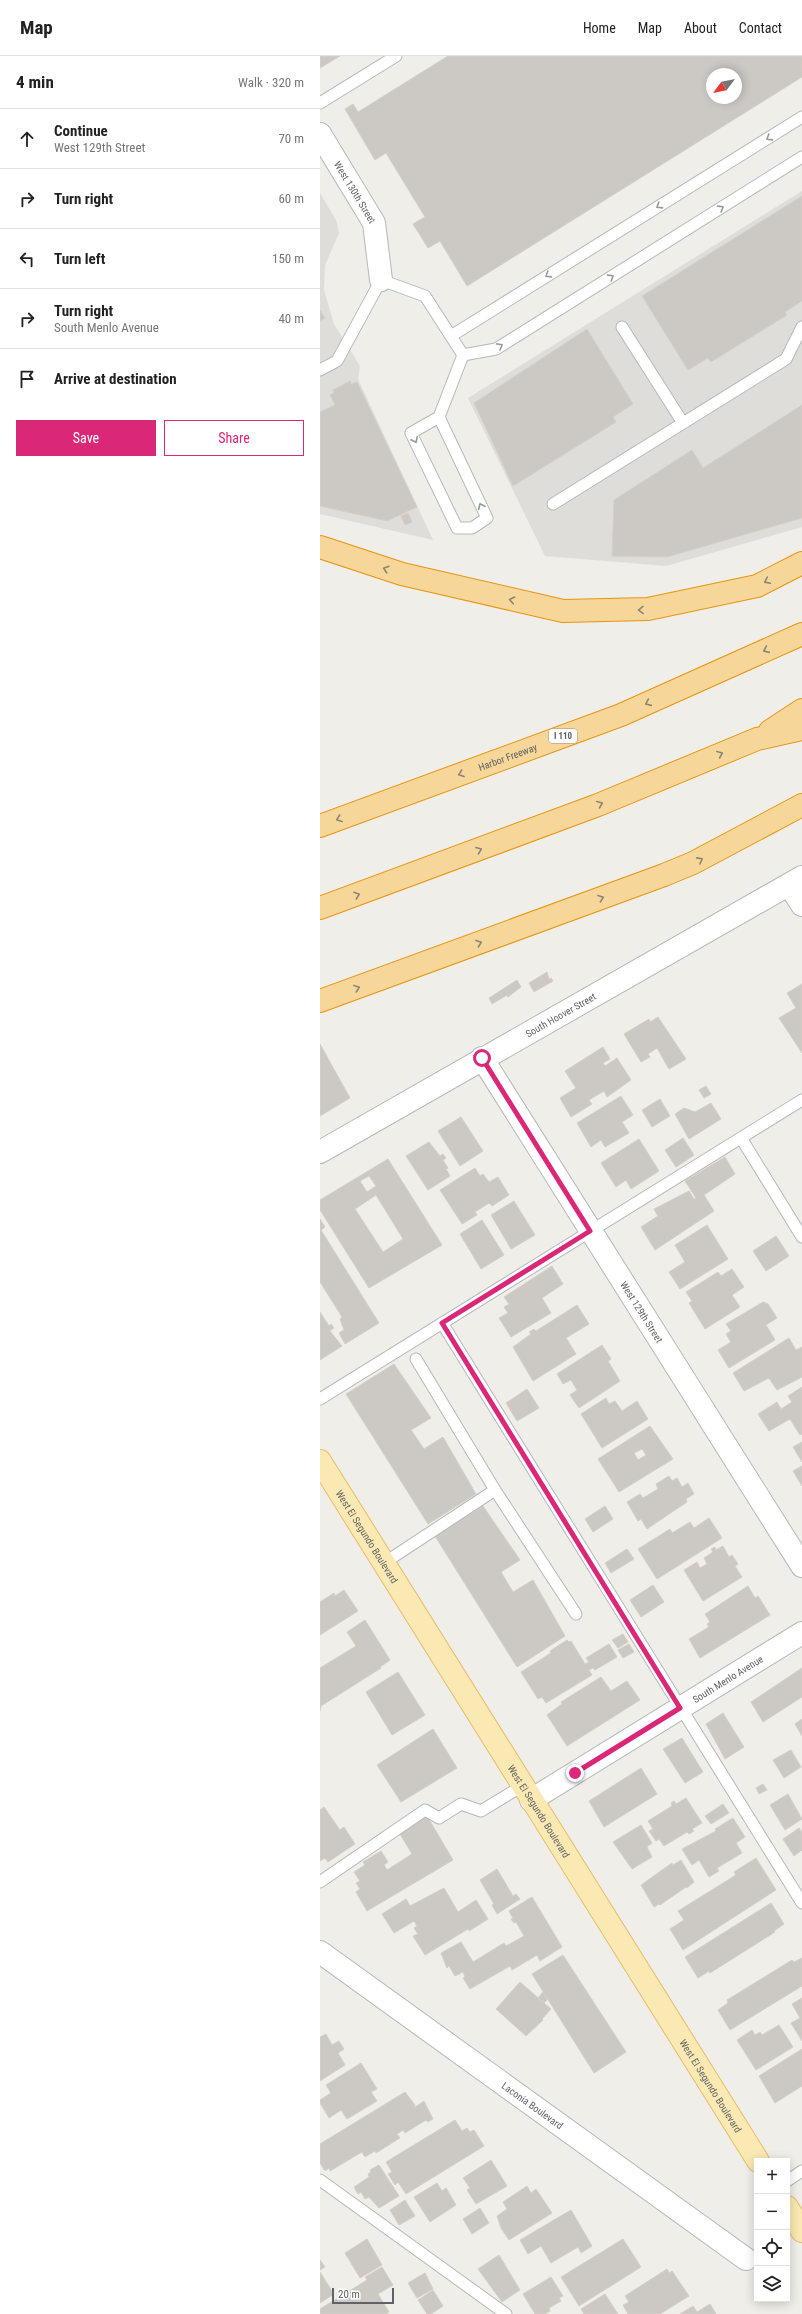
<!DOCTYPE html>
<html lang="en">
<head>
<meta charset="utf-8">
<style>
	:root { --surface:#fff; --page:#f6f6f6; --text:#222; --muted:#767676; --line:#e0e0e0; --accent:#db2777 }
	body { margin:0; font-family:"Roboto Condensed",sans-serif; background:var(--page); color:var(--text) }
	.controls { position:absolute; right:12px; bottom:12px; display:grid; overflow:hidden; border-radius:0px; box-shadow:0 2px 10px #0003 }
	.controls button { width:36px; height:36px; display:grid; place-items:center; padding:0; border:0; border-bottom:1px solid var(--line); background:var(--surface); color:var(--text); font:20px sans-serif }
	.compass { position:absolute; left:386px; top:12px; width:36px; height:36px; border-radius:50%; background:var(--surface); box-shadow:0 2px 10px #0003; rotate:238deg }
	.scale { position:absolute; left:12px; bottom:10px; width:62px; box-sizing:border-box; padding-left:4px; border:2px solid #5f6367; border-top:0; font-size:11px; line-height:14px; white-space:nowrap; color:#5f6367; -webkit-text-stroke:3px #fff; paint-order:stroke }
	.stop { position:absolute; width:12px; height:12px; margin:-9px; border:3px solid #db2777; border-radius:50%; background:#fff }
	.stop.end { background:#db2777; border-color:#fff; box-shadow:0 1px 4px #0008 }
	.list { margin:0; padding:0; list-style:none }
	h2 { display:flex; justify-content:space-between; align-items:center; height:52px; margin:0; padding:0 16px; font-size:17px }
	h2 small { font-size:13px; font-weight:400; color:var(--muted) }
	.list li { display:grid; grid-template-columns:26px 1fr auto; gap:12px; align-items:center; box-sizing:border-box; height:60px; padding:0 16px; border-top:1px solid var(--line) }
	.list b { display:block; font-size:15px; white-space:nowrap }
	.list p { margin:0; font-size:13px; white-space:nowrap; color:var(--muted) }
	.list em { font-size:13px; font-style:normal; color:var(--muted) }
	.actions { display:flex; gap:8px; padding:12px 16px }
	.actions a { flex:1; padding:9px 0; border:1px solid var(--accent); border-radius:0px; text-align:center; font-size:14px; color:var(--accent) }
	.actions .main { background:var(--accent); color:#fff }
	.icon { flex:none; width:22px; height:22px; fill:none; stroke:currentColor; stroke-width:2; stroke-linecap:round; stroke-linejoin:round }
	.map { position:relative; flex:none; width:482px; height:2258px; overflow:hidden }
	header { display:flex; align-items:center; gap:24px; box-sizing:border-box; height:56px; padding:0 20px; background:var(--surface); border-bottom:1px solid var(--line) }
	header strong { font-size:19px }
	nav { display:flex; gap:22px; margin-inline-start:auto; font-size:14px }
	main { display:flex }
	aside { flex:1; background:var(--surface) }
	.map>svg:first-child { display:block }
</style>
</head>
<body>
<header>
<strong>Map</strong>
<nav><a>Home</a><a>Map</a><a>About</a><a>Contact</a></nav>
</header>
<main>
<aside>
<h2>4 min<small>Walk · 320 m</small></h2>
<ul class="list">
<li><svg class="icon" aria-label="ahead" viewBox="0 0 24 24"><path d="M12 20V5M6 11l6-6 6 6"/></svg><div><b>Continue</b><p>West 129th Street</p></div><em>70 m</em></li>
<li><svg class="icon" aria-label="right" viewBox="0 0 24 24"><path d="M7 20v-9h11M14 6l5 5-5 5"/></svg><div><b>Turn right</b></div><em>60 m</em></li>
<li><svg class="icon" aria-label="left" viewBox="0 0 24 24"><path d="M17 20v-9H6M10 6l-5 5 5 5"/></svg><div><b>Turn left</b></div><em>150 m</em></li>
<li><svg class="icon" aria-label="right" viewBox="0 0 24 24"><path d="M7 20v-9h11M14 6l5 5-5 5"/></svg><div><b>Turn right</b><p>South Menlo Avenue</p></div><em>40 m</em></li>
<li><svg class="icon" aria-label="arrive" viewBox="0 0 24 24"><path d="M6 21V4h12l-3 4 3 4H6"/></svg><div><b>Arrive at destination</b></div></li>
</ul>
<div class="actions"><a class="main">Save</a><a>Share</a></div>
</aside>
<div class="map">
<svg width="482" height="2258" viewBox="0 0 482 2258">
	<rect width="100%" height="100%" fill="#f0eee8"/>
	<path fill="#dfddda" d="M482,135V471L346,510L225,500L148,342Z
		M0,137L16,164L19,177L5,209L4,234L14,268L40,310L38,323L113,484L0,458Z"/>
	<path fill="#ccc9c4" stroke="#d5cfc6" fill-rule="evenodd" d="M0,0H20L0,12Z
		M128,0H482V21L147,230L120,185L108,192L93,168L105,161L66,97L55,104L25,53L33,48L38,56ZM392,18H416V42H392Z
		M482,140V245L465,256L467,259L391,306L388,302L368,314L322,240Z
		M0,254L5,262L0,265Z
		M267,273L313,348L293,361L296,366L193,430L154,347Z
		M30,325L31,328L37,326L97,451L67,465L0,450V356L15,349L10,339L14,337L13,334Z
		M482,349V462L347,501L292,500L294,444L372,394L383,412Z
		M88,457L92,466L85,469L81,460Z
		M227,916L229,923L231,922L233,925L214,936L209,927Z
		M197,924L201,931L188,941L187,939L172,948L169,942Z
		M482,928V997L459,962L476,952L467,937Z
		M338,961L366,1003L349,1013L337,992L328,998L330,1001L321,1006L304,978L329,963L330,966Z
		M0,988L30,1042L0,1060Z
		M283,991L290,1003L283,1007L285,1010L297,1002L311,1024L287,1041L284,1035L269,1044L272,1048L251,1061L240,1042L256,1032L245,1015Z
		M386,1030L391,1038L384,1042L379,1034Z
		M301,1040L313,1059L302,1066L309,1077L285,1091L281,1084L271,1091L257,1067Z
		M340,1043L350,1060L332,1071L322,1054Z
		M391,1047L401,1063L369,1083L355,1058L364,1052L375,1056Z
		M141,1061L163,1095L140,1110L118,1075Z
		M363,1082L374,1099L356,1111L345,1094Z
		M319,1083L339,1115L311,1133L306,1124L296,1131L281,1107Z
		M109,1086L120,1100L123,1098L126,1102L123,1104L128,1112L126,1113L130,1120L108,1134L86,1100Z
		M405,1101L415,1118L384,1139L394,1155L335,1194L321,1171L338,1160L334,1153L369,1135L374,1143L376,1142L365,1125Z
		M68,1103L122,1189L49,1232L0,1154V1144ZM49,1120L56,1130L47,1136L40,1125ZM56,1139L83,1183L63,1196L35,1153Z
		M155,1112L160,1120L163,1118L169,1126L178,1121L189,1139L172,1150L169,1147L155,1156L157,1159L142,1168L120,1134Z
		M194,1145L215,1179L191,1193L171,1159Z
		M0,1163L5,1171L1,1174L59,1267L25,1288L19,1277L24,1274L20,1263L22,1261L0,1226Z
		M162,1164L184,1199L161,1213L140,1178Z
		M387,1169L408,1203L360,1233L349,1216L365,1206L355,1189Z
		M456,1180L469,1200L446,1215L433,1195Z
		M232,1210L243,1228L222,1242L231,1257L191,1281L179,1262L188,1257L184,1251L189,1248L184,1241Z
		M412,1213L424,1231L412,1239L420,1251L385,1273L369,1247L372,1245L366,1236L398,1216L401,1220Z
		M443,1246L448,1248L457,1262L446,1269L455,1284L409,1312L398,1294L411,1286L406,1278L411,1275L406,1268Z
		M257,1249L269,1268L246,1282L256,1298L213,1325L193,1291L211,1278L209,1276L214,1273L216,1275Z
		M0,1256L9,1270L11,1268L14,1272L10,1275L22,1290L0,1304Z
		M469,1282L476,1294L482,1291V1321L457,1334L449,1322L424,1335L413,1317Z
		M282,1289L291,1303L288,1305L300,1325L259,1352L250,1339L257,1334L251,1324L243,1328L237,1318Z
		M74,1308L111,1362L91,1374L104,1393L123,1381L156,1438L108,1468L26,1338Z
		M482,1331V1378L480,1379L470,1363L449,1375L438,1358L457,1346L461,1353L472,1346L468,1340Z
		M207,1333L219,1352L197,1365L186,1347Z
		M286,1342L289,1348L295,1345L302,1355L317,1345L328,1363L282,1392L261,1358Z
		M330,1370L353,1403L299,1436L278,1403ZM322,1393L326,1399L318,1404L314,1397Z
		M482,1386V1406L473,1391Z
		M482,1410V1430L473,1415Z
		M349,1420L352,1425L357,1422L362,1431L368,1427L374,1438L366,1443L367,1446L327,1473L321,1463L318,1465L307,1446L320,1438L323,1442L338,1433L336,1428Z
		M163,1450L200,1504L181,1516L193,1536L213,1524L245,1580L197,1611L115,1480Z
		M285,1450L293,1463L273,1476L265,1463Z
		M389,1462L402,1482L337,1523L318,1493L350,1473L352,1477L370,1466L374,1472Z
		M403,1490L409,1501L412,1499L418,1508L415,1510L422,1521L383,1545L364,1514L377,1506L380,1512L387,1508L384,1502L393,1496L391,1493L395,1491L396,1494Z
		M307,1493L314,1503L291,1517L285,1507Z
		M333,1529L344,1546L321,1561L310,1544Z
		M428,1530L435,1542L438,1540L450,1559L380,1602L369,1583L389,1571L387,1568L390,1566L385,1558Z
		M24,1534L38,1555L0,1579V1546L14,1537L15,1540Z
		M45,1564L70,1604L60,1611L61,1612L1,1650L0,1655V1612L36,1590L27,1576Z
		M303,1578L308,1586L298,1592L292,1584Z
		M247,1584L249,1586L251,1585L265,1608L269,1606L266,1602L289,1588L297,1601L275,1614L273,1612L269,1614L272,1619L226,1647L222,1641L218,1643L201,1616L231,1597L230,1595Z
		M309,1588L314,1596L303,1602L298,1594Z
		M482,1612V1641L443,1666L431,1646Z
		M78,1616L105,1659L72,1679L46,1636Z
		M281,1621L291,1635L307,1625L320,1644L247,1690L227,1659L242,1648L241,1646Z
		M403,1657L424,1691L405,1703L386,1668Z
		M482,1663V1680L475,1668Z
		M113,1673L137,1712L81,1746L57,1709Z
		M362,1682L383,1716L365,1727L343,1693Z
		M471,1694L481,1711L464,1722L453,1704Z
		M321,1712L337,1738L284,1771L269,1745Z
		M443,1728L447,1734L439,1738L436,1732Z
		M468,1738L482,1763L465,1774L450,1749Z
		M366,1742L382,1767L372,1773L374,1775L369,1778L367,1776L344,1790L339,1783L336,1785L329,1775L333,1773L328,1765L352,1750L351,1747L354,1745L356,1748Z
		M403,1748L409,1757L391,1768L385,1760Z
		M4,1751L20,1774L24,1771L35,1788L8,1806L5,1802L0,1805V1754Z
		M107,1760L133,1804L47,1855L36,1836L40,1833L36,1827L40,1825L34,1816L45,1809L43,1806L61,1795L68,1806L64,1809L67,1814L92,1798L80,1778Z
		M413,1762L425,1781L416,1787L422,1797L397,1812L399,1815L389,1821L379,1804L372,1809L362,1793L396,1775L395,1773Z
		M321,1769L332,1787L327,1791L332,1801L312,1813L293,1786Z
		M479,1772L482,1776V1794L474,1800L463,1783Z
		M436,1802L456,1834L363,1894L350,1873L364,1864L358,1855L416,1819L414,1816Z
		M361,1804L374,1826L367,1832L366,1831L340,1849L339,1848L334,1851L321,1829L352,1807L353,1809Z
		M177,1813L193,1840L196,1838L200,1843L177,1858L172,1849L174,1848L160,1824Z
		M124,1832L138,1856L156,1844L168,1863L149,1875L148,1873L105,1899L93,1880L98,1878L94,1872L97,1870L94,1865L74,1877L62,1858L86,1843L90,1850Z
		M212,1841L242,1891L220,1905L217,1899L192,1914L190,1910L150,1933L143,1922L145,1921L143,1916L135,1920L129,1910L127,1912L121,1897L141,1886L153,1906L184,1887L186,1890L204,1880L196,1866L194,1867L191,1863L193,1862L189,1855Z
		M451,1847L464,1868L454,1875L455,1876L390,1917L389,1915L378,1922L365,1901Z
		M243,1899L306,1996L274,2017L212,1918Z
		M482,1902V1930L410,1974L398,1954L408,1947L407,1944L472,1904L474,1906Z
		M200,1926L231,1953L222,1963L223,1964L206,1980L176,1953Z
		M223,1936L228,1943L224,1947L218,1942Z
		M482,1942V1985L471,1967L480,1962L472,1948Z
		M459,1969L473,1991L436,2014L417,1984L432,1974L435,1979L440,1976L442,1979Z
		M6,1978L12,1989L19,1985L24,1993L18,1997L25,2009L0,2025V1981Z
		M482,1993V2030L455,2047L439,2020Z
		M41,2007L57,2033L51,2036L57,2045L27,2063L21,2054L9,2062L0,2047V2044L11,2037L6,2029Z
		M85,2036L95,2049L94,2052L104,2045L113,2063L108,2066L106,2064L85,2077L83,2074L77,2078L80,2082L56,2097L55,2095L45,2101L42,2096L10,2115L9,2112L5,2115L0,2107V2088Z
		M135,2064L142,2075L147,2072L150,2076L154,2074L164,2090L86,2138L78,2126L75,2129L68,2118L72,2116L66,2106Z
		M171,2104L187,2130L156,2148L147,2134L150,2132L143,2122Z
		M59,2109L79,2140L59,2152L49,2141L45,2143L41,2136L38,2138L34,2131L49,2121L48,2118L51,2116L50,2114Z
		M117,2127L122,2135L126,2132L136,2149L110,2166L94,2141Z
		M207,2130L211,2137L216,2133L232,2157L189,2184L181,2172L177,2160L187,2153L183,2146Z
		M85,2144L95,2160L79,2169L70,2154Z
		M160,2152L169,2167L152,2178L143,2163Z
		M251,2154L272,2190L261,2197L258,2191L231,2207L221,2190L208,2198L200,2184Z
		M47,2183L62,2209L40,2222L25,2197Z
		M303,2183L321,2211L259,2250L241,2221Z
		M179,2199L200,2234L182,2246L158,2213Z
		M0,2204L5,2211L0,2214Z
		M62,2211L73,2229L58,2238L69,2256L66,2258H0V2253L47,2224L45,2221Z
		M347,2213L349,2217L352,2215L369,2240L340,2258H308L303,2249L309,2246L305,2240Z
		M0,2216L14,2238L0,2247Z
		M105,2217L113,2233L97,2242L88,2227Z
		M231,2221L243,2240L239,2242L241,2245L229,2252L230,2255L225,2258H215L203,2238Z
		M113,2234L123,2250L111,2258H107L98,2244Z
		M285,2238L298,2258H264L261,2253Z
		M390,2248L396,2258H360L373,2250L377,2256Z"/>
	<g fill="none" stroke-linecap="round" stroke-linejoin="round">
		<defs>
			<path id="lane" d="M0,47L76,0
				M302,271L363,367
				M131,280L482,61
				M143,299L176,293L482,101
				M0,314L17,305L61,224L105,240L143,299L119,361L91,377L137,472H152L167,462L119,361
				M233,448L466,303L482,271
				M421,1082L482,1181
				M122,1267L482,1847
				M96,1303L175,1434L256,1558
				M0,1343L482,1044
				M64,1507L175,1434
				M0,1826L105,1754L119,1762L141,1748L161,1755L202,1730
				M0,2124L186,2258
				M467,2125L482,2115"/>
			<g id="street">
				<path id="s1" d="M0,78L54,167L61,224"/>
				<path d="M469,829L482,849"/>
				<path id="s2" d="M162,1002L482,1510"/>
				<path id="s3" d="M0,1096L482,821"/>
				<path id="s4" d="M211,1744L482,1577"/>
			</g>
			<g id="secondary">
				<path id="s5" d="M0,1896L426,2203"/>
			</g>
			<g id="primary">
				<path id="s6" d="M0,1405L438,2105"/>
				<path d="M467,2151L482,2175"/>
			</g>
			<g id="highway">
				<path d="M0,491L82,518L243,555L328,553L437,530L482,507"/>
				<path d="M450,675L482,654"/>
				<path id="s7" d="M0,770L301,659L482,578"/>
				<path d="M0,852L278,749L437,683L482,673"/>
				<path d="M0,945L344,819L373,807L482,749"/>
			</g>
		</defs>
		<use href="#lane" stroke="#b5b8bb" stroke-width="13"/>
		<use href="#street" stroke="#b5b8bb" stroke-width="24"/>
		<use href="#secondary" stroke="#b4b7bb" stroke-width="24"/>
		<use href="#primary" stroke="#e8bb69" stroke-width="24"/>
		<use href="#highway" stroke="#e89410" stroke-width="24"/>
		<use href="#lane" stroke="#fff" stroke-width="11"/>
		<use href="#street" stroke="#fff" stroke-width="22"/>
		<use href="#secondary" stroke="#fff" stroke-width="22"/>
		<use href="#primary" stroke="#fae9b3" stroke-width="22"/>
		<use href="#highway" stroke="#f6d799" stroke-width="22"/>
	</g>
	<defs><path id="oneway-chevron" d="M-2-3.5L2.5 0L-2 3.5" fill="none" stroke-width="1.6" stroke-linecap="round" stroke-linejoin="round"/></defs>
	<g stroke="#979a9c">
		<use href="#oneway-chevron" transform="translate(449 82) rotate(148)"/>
		<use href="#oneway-chevron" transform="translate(339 150) rotate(148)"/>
		<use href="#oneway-chevron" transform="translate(401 152) rotate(-32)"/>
		<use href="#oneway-chevron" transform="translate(228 219) rotate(148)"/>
		<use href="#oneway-chevron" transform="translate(291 221) rotate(-32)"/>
		<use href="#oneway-chevron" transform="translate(180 290) rotate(-29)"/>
		<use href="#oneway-chevron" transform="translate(95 384) rotate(64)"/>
		<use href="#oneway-chevron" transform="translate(161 450) rotate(-115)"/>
	</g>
	<g stroke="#8c8676">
		<use href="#oneway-chevron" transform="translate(66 513) rotate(-162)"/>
		<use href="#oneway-chevron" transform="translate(447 525) rotate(154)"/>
		<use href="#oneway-chevron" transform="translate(192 544) rotate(-168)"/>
		<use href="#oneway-chevron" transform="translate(321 554) rotate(179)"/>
		<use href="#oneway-chevron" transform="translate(446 594) rotate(156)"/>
		<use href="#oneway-chevron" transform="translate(328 647) rotate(156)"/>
		<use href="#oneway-chevron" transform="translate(400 698) rotate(-23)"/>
		<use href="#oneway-chevron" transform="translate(141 718) rotate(160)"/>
		<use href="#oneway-chevron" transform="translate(280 748) rotate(-22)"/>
		<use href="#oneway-chevron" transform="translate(19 763) rotate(160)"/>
		<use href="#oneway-chevron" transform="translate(159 794) rotate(-21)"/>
		<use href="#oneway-chevron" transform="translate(380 804) rotate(-28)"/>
		<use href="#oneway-chevron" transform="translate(37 839) rotate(-19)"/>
		<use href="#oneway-chevron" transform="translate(281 842) rotate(-20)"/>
		<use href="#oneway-chevron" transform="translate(159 887) rotate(-20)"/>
		<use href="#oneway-chevron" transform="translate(37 932) rotate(-20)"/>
	</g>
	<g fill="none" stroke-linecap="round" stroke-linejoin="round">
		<path stroke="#db2777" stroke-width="5" d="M162,1002L270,1175L122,1267L360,1652L255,1717"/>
	</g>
	<g text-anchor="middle" stroke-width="3.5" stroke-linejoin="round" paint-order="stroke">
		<rect fill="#fff" stroke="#8f9295" stroke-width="1" x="229" y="673" width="28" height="14" rx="3"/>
		<g font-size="9" font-weight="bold" fill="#5f6367">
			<text x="243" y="683">I 110</text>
		</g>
		<g font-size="10" fill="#5f6367" stroke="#fff">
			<text dy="4" stroke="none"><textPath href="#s1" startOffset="68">West 130th Street</textPath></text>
			<text dy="4" stroke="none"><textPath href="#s7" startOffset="200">Harbor Freeway</textPath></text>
			<text dy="4" stroke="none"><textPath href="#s3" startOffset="277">South Hoover Street</textPath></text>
			<text dy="4" stroke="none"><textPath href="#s2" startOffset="300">West 129th Street</textPath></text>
			<text dy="4" stroke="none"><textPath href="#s6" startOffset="89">West El Segundo Boulevard</textPath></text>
			<text dy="4" stroke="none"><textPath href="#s4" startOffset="231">South Menlo Avenue</textPath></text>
			<text dy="4" stroke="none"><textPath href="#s6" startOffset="413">West El Segundo Boulevard</textPath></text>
			<text dy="4" stroke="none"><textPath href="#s6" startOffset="737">West El Segundo Boulevard</textPath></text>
			<text dy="4" stroke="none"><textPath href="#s5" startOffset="262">Laconia Boulevard</textPath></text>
		</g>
	</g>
</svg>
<div class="controls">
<button>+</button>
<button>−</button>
<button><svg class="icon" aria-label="locate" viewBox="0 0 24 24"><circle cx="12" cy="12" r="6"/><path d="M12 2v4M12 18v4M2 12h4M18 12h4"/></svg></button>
<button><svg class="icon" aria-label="layers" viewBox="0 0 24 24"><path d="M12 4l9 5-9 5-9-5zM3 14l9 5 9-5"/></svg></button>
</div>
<svg class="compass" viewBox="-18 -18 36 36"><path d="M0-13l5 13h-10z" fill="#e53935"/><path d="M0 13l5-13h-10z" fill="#767676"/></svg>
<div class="scale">20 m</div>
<div class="stop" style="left:162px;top:1002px"></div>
<div class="stop end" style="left:255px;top:1717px"></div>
</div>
</main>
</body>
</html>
